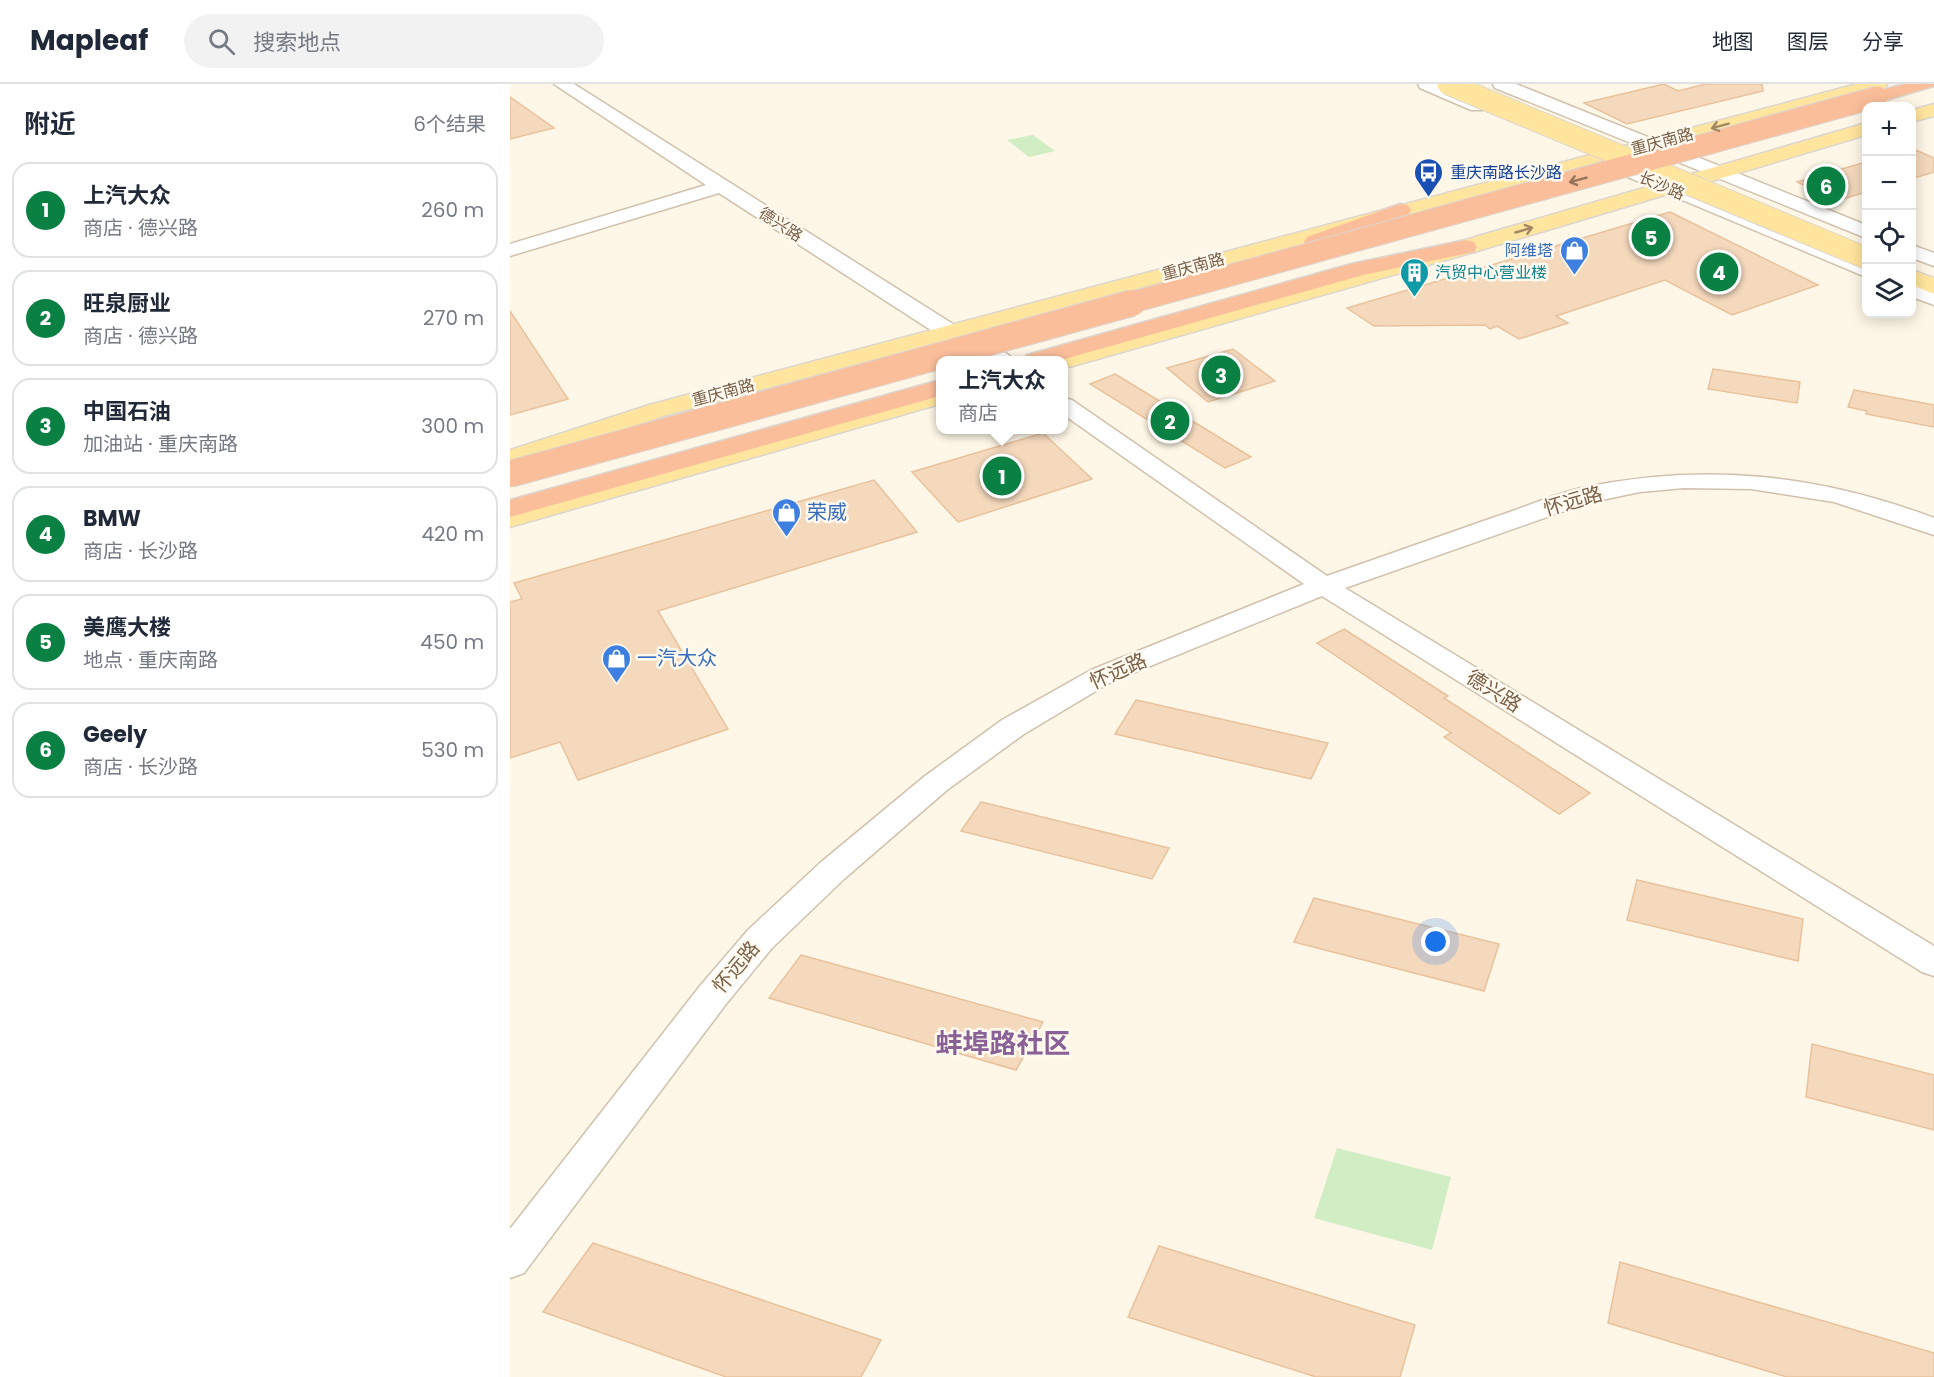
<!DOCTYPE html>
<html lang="zh">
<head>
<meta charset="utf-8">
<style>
	:root { --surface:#fff; --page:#f2f2f3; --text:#1f2937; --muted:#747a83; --line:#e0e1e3; --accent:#0b8043 }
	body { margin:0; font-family:Poppins,"Noto Sans SC",sans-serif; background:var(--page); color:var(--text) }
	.controls { position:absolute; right:18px; top:18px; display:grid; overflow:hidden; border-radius:12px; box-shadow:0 3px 15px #0003 }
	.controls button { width:54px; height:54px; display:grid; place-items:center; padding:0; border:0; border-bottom:2px solid var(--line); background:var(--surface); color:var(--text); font:30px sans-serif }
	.you { position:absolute; left:926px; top:858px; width:21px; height:21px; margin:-15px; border:4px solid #fff; border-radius:50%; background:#1a73e8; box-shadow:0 0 0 9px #1a73e833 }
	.badge { display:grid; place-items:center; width:39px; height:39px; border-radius:50%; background:var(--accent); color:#fff; font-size:20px; font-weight:700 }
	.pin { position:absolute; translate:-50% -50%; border:3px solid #fff; box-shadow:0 2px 6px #0006 }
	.popup { position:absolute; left:426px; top:272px; width:132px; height:78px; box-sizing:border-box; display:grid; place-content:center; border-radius:12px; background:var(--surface); filter:drop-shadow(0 2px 4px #0005); font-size:20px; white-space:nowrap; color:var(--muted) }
	.popup b { font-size:22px; color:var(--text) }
	.popup::after { content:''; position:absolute; left:50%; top:100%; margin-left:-12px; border:12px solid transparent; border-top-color:var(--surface) }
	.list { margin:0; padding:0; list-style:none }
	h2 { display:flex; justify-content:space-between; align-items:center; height:78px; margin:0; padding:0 24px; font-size:26px }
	h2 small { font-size:20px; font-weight:400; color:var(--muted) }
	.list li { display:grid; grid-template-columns:39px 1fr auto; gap:18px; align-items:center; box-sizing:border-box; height:96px; margin:0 12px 12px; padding:0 12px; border:2px solid var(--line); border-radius:18px }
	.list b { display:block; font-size:22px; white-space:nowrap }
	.list p { margin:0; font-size:20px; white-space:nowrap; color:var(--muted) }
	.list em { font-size:20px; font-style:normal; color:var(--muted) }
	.icon { flex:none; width:33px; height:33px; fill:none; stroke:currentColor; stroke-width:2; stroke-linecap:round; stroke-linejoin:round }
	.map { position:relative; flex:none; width:1424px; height:1293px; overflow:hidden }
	header { display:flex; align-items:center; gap:36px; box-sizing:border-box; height:84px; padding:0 30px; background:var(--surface); border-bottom:2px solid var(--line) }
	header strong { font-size:28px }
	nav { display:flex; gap:33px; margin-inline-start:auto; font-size:21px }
	.search { width:420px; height:54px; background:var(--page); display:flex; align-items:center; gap:15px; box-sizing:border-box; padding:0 21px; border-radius:33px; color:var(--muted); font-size:22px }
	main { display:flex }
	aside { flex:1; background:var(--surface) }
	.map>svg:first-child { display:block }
</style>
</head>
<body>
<header>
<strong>Mapleaf</strong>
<div class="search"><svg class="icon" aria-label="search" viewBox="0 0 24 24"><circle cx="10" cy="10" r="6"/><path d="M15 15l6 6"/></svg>搜索地点</div>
<nav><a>地图</a><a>图层</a><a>分享</a></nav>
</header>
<main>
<aside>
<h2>附近<small>6个结果</small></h2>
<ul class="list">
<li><span class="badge">1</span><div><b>上汽大众</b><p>商店 · 德兴路</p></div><em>260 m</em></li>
<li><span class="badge">2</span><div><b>旺泉厨业</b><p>商店 · 德兴路</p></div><em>270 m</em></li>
<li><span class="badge">3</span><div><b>中国石油</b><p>加油站 · 重庆南路</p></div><em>300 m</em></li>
<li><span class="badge">4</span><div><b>BMW</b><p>商店 · 长沙路</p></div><em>420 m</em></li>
<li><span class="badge">5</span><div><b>美鹰大楼</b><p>地点 · 重庆南路</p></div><em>450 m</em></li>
<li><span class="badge">6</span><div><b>Geely</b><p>商店 · 长沙路</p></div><em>530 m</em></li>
</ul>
</aside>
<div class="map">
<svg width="1424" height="1293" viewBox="0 0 1424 1293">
	<rect width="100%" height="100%" fill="#fef7e7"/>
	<path fill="#d0edc4" d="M523,51L545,67L519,73L497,56Z
		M827,1064L941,1093L922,1166L804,1134Z"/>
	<path fill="#f5d9bd" stroke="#e9c29c" stroke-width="1.5" d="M1154,0L1168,7L1196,0H1252L1253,7L1117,40L1074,19Z
		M0,13L44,44L0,55Z
		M1401,64L1424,74V88L1401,95Z
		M1356,78V108L1327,117L1287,98Z
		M1160,128L1308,201L1222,231L1155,196L1046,232L1058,239L1009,255L987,242L980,245L975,241L864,242L837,224Z
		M0,227L58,315L0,331Z
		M723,265L765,297L698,318L657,284Z
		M1203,285L1290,298L1287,319L1198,305Z
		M605,290L702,349L741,373L715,384L580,300Z
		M1344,306L1424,321V343L1356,330L1357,327L1338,323Z
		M533,349L582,395L448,438L402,388Z
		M364,396L407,448L148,527L218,645L68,696L50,658L0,674V518L12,515L4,499Z
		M834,545L938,612L934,614L1080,709L1049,730L934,653L941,649L807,559Z
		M626,616L818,659L801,695L605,650Z
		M471,718L659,764L642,795L451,747Z
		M1127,796L1293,835L1288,877L1117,836Z
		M804,814L989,860L974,907L784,858Z
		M291,871L533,938L506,986L259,914Z
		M1302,960L1424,991V1046L1296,1013Z
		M83,1159L371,1256L351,1293H216L33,1228Z
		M649,1162L905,1241L890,1293H806L618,1233Z
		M1110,1178L1424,1269V1293H1277L1098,1239Z"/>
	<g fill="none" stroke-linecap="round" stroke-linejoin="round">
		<defs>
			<path id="minor" d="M44,0H64L446,242L499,271L502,276H475L430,252L209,109L0,172V160L196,101Z
				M908,0H930L973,18L976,22L973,26H961L910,4Z
				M983,0H1006L1356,141V154L985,4Z
				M1088,69L1356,180V193L1082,78L1079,74L1082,70Z
				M1402,161L1424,169V182L1402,174Z
				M1402,200L1424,207V221L1402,213Z
				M554,314L562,316L817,492C873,472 929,453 985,433C1013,424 1042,411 1071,404C1193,378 1308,390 1424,434V451L1324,418L1241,405L1174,404L1130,408L1077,419L835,504L1424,862V892L1412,888L812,512L601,598L514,650L437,706L334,795L262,864L216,920L14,1189L0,1194V1145L190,902L238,846L310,779L415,692L492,636L581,586L794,500L554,331Z"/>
			<path id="major" d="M1347,0H1377L1375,4L157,331L0,383V366L139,321Z
				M1424,20V32L1402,38V26Z
				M1356,39V51L964,168L563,282L554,284V276H542L545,272L948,158Z
				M1402,186L1424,194V210L1402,201Z
				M430,304V320L0,443V426Z"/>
			<path id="highway" d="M1395,0H1424V2L1367,19L1360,17L1358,13L1360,9Z
				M890,120L898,121L901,126L898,131L813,163L805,165L797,163L794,158L797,153Z
				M956,156L964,158L967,163L964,168L853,191L551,276H514L517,271L841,180Z
				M430,296V312L0,433V416Z"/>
		</defs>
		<use href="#minor" stroke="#d1c0ac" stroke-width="3"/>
		<use href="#major" stroke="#dcd6d0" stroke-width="3"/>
		<use href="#highway" stroke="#dcd6d0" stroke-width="3"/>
		<use href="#minor" fill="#fff" fill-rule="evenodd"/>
		<use href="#major" fill="#ffe59d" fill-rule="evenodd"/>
		<use href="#highway" fill="#fbbe9b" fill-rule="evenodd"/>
		<defs>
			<path id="major-bridge" d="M938,0L1356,174"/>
			<path id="highway-bridge-far1" d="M616,220L1367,13"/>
			<path id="highway-bridge" d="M0,390L622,219"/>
		</defs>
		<use href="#major-bridge" stroke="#dcd6d0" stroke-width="23" stroke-linecap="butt"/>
		<use href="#highway-bridge-far1" stroke="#dcd6d0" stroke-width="23" stroke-linecap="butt"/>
		<use href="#highway-bridge" stroke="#dcd6d0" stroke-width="28" stroke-linecap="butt"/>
		<use href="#major-bridge" stroke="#ffe59d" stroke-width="21"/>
		<use href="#highway-bridge-far1" stroke="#fbbe9b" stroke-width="21"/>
		<use href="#highway-bridge" stroke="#fbbe9b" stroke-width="26"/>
	</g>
	<defs><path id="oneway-shaft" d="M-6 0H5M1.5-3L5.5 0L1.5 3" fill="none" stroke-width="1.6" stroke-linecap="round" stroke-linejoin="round" transform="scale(1.5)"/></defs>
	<g stroke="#a28862">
		<use href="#oneway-shaft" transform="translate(1210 42) rotate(165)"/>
		<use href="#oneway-shaft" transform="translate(1014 146) rotate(-16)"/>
	</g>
	<use stroke="#947359" href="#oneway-shaft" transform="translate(1068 96) rotate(165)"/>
	<defs>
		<symbol id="bus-pin" viewBox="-11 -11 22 30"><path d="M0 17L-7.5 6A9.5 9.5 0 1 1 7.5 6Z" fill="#1a4fb4" stroke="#fffaef"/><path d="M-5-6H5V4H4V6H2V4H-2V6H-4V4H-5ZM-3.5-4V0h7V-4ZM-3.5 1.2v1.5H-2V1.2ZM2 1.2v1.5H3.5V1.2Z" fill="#fff"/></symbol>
		<symbol id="shop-pin" viewBox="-11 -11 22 30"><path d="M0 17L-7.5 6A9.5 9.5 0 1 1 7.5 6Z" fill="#3f7fe0" stroke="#fffaef"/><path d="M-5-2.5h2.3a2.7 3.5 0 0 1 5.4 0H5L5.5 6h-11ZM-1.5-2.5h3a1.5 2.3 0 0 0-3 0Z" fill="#fff"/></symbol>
		<symbol id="building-pin" viewBox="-11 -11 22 30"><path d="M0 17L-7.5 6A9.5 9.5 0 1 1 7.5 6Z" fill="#0f9aa8" stroke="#fffaef"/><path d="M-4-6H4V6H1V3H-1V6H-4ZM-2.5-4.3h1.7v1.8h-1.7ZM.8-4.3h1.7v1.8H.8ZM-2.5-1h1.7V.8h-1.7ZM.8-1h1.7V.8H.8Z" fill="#fff"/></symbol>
	</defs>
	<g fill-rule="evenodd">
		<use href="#bus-pin" x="902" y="72" width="33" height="45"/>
		<use href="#shop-pin" x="1048" y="150" width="33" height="45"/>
		<use href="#building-pin" x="888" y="172" width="33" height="45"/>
		<use href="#shop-pin" x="260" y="412" width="33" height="45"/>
		<use href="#shop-pin" x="90" y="558" width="33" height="45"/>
	</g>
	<g text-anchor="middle" stroke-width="5" stroke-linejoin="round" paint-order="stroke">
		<g font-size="16" fill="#7a6049" stroke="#fffaef">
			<text transform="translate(1152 57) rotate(-15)" y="6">重庆南路</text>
			<text transform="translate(1152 101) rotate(23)" y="6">长沙路</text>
			<text transform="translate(271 140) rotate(33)" y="6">德兴路</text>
			<text transform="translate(683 182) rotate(-15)" y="6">重庆南路</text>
			<text transform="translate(213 308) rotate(-15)" y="6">重庆南路</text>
		</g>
		<g font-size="16" fill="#164399" stroke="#fffaef" text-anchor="start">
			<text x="940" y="94">重庆南路长沙路</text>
		</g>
		<g font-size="16" fill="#366cbe" stroke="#fffaef" text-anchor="end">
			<text x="1043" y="172">阿维塔</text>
		</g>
		<g font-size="16" fill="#0d838f" stroke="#fffaef" text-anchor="start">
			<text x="925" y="194">汽贸中心营业楼</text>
		</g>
		<g font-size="20" fill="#7a6049" stroke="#fffaef">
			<text transform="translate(1063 417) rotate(-16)" y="7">怀远路</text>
			<text transform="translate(608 587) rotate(-24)" y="7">怀远路</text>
			<text transform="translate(984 607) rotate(32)" y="7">德兴路</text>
			<text transform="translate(226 883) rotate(-50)" y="7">怀远路</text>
		</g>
		<g font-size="20" fill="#366cbe" stroke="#fffaef" text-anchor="start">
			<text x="297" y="435">荣威</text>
			<text x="127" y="581">一汽大众</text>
		</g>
		<g font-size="27" font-weight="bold" fill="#8a6196" stroke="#fffaef">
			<text x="493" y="969">蚌埠路社区</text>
		</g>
	</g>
</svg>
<div class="controls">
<button>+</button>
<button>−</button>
<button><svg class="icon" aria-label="locate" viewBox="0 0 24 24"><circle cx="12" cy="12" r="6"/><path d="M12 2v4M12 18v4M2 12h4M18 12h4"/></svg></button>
<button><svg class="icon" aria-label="layers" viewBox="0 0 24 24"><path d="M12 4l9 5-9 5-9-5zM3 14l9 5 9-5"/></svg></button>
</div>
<div class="you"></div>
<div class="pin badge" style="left:492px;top:392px">1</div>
<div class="popup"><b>上汽大众</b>商店</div>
<div class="pin badge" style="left:660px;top:337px">2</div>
<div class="pin badge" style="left:711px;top:291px">3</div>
<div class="pin badge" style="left:1209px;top:188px">4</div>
<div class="pin badge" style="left:1141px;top:153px">5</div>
<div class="pin badge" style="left:1316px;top:102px">6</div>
</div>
</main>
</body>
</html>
